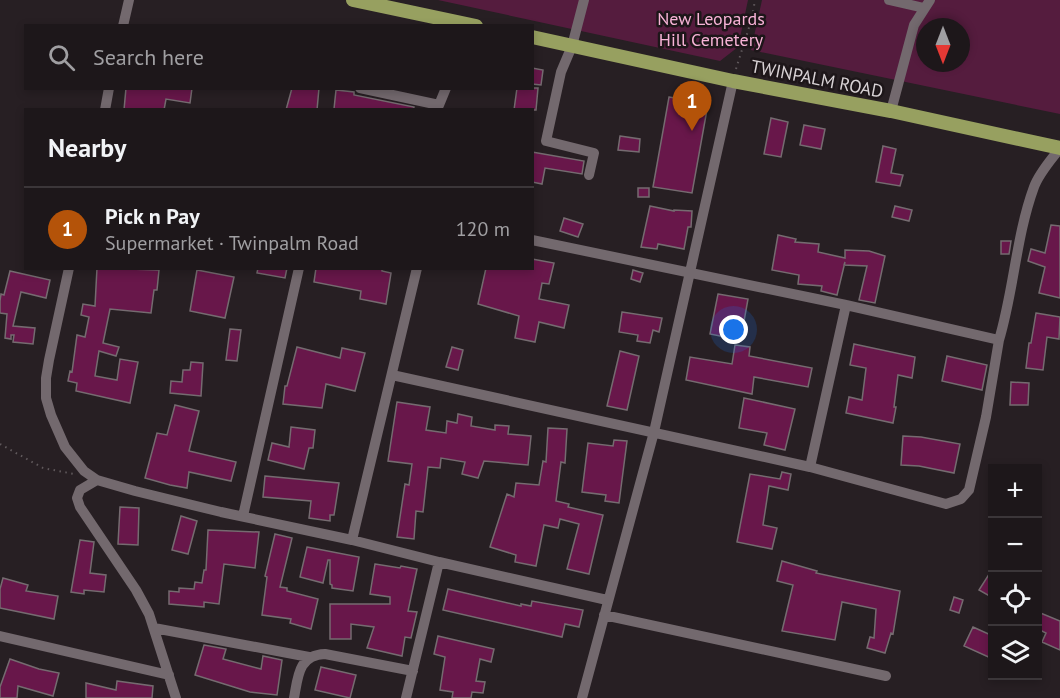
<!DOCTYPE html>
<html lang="en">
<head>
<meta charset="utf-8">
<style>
	:root { --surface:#1d171a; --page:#2a2427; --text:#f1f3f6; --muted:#a09fa2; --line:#3b3639; --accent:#b45309 }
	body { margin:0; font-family:"PT Sans",sans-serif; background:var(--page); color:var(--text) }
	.controls { position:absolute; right:18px; bottom:18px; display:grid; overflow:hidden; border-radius:0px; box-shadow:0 3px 9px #0003 }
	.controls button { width:54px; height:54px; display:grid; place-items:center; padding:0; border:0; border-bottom:2px solid var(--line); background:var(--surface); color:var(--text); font:30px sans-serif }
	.compass { position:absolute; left:916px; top:18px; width:54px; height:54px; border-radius:50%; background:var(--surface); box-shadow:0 3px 9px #0003; rotate:180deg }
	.you { position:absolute; left:734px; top:330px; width:21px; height:21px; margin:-15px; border:4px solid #fff; border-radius:50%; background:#1a73e8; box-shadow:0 0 0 9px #1a73e833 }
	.badge { display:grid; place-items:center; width:39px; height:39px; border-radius:50%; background:var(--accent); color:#fff; font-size:20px; font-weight:700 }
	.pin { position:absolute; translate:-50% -50px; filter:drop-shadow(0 2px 3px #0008) }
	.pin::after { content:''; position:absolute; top:32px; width:21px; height:18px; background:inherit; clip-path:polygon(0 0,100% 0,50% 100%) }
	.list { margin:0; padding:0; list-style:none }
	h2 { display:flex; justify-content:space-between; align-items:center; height:78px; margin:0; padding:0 24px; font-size:26px }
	h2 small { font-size:20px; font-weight:400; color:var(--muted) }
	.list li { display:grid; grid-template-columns:39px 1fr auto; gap:18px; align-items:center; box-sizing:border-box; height:84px; padding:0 24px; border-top:2px solid var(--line) }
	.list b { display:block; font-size:22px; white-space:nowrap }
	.list p { margin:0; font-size:20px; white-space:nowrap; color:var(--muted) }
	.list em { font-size:20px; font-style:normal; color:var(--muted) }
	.icon { flex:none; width:33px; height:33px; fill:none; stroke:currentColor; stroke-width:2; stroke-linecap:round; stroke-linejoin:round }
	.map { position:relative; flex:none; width:1060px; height:698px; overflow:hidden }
	.search { position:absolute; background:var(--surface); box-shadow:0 3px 9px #0003; left:24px; top:24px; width:510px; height:66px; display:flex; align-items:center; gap:15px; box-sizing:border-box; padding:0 21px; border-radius:0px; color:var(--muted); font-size:22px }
	.panel { position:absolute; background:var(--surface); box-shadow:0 3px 9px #0003; left:24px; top:108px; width:510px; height:162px; border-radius:0px }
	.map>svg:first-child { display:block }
</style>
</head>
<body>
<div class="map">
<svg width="1060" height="698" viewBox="0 0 1060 698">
	<rect width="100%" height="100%" fill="#271f23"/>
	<path fill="#551c3e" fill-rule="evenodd" d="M438,0H748L738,47L720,61Z
		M762,0H1060V114L751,50ZM925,27H961V63H925Z"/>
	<path fill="#68174a" stroke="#756b70" stroke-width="1.5" d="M532,68L543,70L541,85L532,84Z
		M126,88H192L190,103L166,99L164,110H124Z
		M292,88H319L317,110H286Z
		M517,88H538L536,110H514Z
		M336,90L354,92V95L414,107L413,110L334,109Z
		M669,97L708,104L692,193L653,187Z
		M771,118L788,122L781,157L764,154Z
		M804,125L825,129L821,149L800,145Z
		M620,136L640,139L639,152L618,150Z
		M883,146L896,149L891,173L903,175L900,186L876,182Z
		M532,152L584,161L582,174L545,168L542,184L532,182Z
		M638,188H649V197H638Z
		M650,206L674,211V210L692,211L691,227H688L684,249L658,244L657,249L641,247Z
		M895,206L912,210L909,221L892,217Z
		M564,218L583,224L578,237L560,231Z
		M1051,225L1060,226V298L1039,293L1045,267L1028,261L1031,249L1045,253Z
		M778,235L796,239L795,242L819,244L818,252L845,258V250L869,251L885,256L875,303L859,300L867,266L844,265L845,262L837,295L821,291L822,286L798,284L799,275L772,270Z
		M1001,241H1011L1009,254H1001Z
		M532,259L554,263L549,284L542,283L539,299L569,305L564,328L539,322L535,342L515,338L519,316L478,304L486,268H532Z
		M97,268L159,270L157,290H154L151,313L110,309L103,343L119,347L116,356L99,351L95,376L117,380L120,359L138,362L130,403L76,391L77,383L68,381L70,371L72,372L77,335L85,337L89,317L81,315L83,304L95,306Z
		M258,268H287L285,278L257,273Z
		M316,268H382V271L391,273L386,304L360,299L361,291L314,282Z
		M197,270L234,277L225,318L190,311Z
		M633,270L643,273L640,282L631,279Z
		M10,271L50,280L46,298L21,292L13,326L35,328L33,344L13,342L14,335H11V339L5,338L7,314L0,313V301L1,294L4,295Z
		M718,294L748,299L743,327L737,326L735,339L710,334Z
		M622,312L662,318L659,332L653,330L650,343L637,341L638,335L619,332Z
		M1036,313L1060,317L1059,339L1047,337L1043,370L1026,368L1029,343H1031Z
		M230,329L241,330L237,361L226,360Z
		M854,344L915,357L912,378L898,375L894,407H896L893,423L846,413L849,397L862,400L866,368L850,365Z
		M735,345L750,347L749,356L812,368L808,387L754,377L752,394L686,380L690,357L732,364Z
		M297,347L340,358L342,348L365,353L355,391L326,384L322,408L283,404L285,386H287Z
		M452,347L463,350L458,370L446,367Z
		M620,351L639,356L627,410L607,406Z
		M947,356L987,365L982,390L942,381Z
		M191,362L203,363L201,396L170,393L171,381L182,382L183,370H190Z
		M1011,382L1029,383L1028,405H1010Z
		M744,398L795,409L785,450L764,445L767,433L739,428Z
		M397,402L430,407L426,430L446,433L447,421L457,423L458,414L472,417L471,426L495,430V425L509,426L508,434L531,436L528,465L484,461L478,478L462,474L465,462L441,458L440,468L428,467L423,512L416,511L414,539L397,537L405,484L409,485L412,464L388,461Z
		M175,405L199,411L189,451L236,462L231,481L189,472L187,488L170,485L145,478L157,433L167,435Z
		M291,427L315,430L313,448H309L304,469L268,460L272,443L289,447Z
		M548,428L567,429L565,463L561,462L556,501L569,504L568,507L603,515L589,574L567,569L579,524L560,519L558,528L544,525L536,566L515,562L516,555L490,547L507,494L514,497L516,483L539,485L543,461L546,462Z
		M903,436L921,437L960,444L954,473L919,466L901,465Z
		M614,440L627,441L619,503L605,501L606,495L582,492L588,443L613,446Z
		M782,472L791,474L788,490L769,486L763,525L777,528L772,549L737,542L750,474L780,479Z
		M265,476L339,483L334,515H330V521L309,518L311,501L263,497Z
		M120,507L139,508L138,545L118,544Z
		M181,516L197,521L188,554L172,550Z
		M208,530L259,532L255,568L224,564L219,604L204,602V607L169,604V591L179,592V588L194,589L195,582L202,583L204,570H206Z
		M275,534L292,538L280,587L287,588V591L318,599L311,629L290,623L291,619L262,615L267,577L265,576Z
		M80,540L94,542L90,573L106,575L104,592L84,590V594L71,592Z
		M307,547L359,557L353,591L332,588V585L330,584V560H328L323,583L300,577Z
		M782,561L817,571L816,573L900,591L893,634L891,633L885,653L867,648L870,637L874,638L876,609L842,602L835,640L782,631L793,585L777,581Z
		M375,564L400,568L401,566L417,569L408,611L417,612L411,638L405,637L402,656L367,648L374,627L351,624V639H330V604H390V597L370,594Z
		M993,568V598L979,590Z
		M3,578L28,585L26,591L58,596L54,619L0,608V589Z
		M448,589L521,606V604L531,606L532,601L583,610L579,627L565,624L562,637L443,610Z
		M954,597L963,600L959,613L950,610Z
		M1038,612L1060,621V650L1042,642L1046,633L1038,629Z
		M973,627L993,636V659L964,646Z
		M438,636L494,649L491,662L480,659L476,681L485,682L483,693L472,692L471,698H452L453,692L440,690L445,657L434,654Z
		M204,645L226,649L223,659L261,669L263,656L282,660L277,695L250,692L195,675Z
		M10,659L39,669L59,673L53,696L18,686L17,698H0V687Z
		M321,667L356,675L350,698L315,690Z
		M117,681L153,686L152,698H86V683L116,690Z"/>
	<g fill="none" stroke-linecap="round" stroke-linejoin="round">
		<path stroke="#60595c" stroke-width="2" stroke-dasharray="1.5 4.5" stroke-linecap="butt" d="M736,69L752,18L755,0
			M0,444L43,468L74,474"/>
		<path stroke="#73696e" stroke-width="10" d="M584,0L572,46L561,72L546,141L594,153L589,175
			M889,0L924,8
			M123,26L129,0
			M360,88L439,105L446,88
			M105,110L109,88
			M891,111L914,25L930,0
			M532,240L846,305L999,340C1014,290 1016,236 1034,187C1039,173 1051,160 1060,148
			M69,268L49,360L46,378V398L51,415L65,447L84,471L97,480L135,491L221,512L352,540L439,562L607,600
			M392,375L810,467L946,504L961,499L969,490L986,417L999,340
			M810,467L846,305
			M97,480L80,490L77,498L80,507L136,590L149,614L176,698
			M243,516L299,268
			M352,540L417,268
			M604,615L886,676
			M154,628L309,657
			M0,636L169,675
			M294,698C298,677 298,655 325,654L413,671
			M406,698L439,562
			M582,698L654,432L733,81"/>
		<path stroke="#97a060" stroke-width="14" d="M353,0L476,26
			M532,37L733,81L891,111L1060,148"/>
	</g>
	<g text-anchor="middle" stroke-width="5" stroke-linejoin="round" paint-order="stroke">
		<g font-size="18" fill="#f8b3d7" stroke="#1d1619">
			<text x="711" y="25">New Leopards<tspan x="711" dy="21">Hill Cemetery</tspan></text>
		</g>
		<g font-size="18" fill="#d8d2d5" stroke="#1d1619">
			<text transform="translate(817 79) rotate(11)" y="6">TWINPALM ROAD</text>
		</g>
	</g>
</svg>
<div class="controls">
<button>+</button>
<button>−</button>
<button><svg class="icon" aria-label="locate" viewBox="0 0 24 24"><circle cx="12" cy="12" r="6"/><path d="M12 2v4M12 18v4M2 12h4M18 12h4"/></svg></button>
<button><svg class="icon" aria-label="layers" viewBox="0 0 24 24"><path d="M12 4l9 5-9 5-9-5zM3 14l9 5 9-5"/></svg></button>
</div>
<svg class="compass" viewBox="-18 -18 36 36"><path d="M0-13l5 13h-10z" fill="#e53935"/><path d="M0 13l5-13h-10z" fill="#a09fa2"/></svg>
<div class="you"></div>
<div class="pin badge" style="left:692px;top:131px">1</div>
<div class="search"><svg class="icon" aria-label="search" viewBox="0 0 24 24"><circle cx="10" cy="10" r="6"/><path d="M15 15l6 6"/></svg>Search here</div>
<section class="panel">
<h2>Nearby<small></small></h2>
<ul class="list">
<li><span class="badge">1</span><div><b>Pick n Pay</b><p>Supermarket · Twinpalm Road</p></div><em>120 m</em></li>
</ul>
</section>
</div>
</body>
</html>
